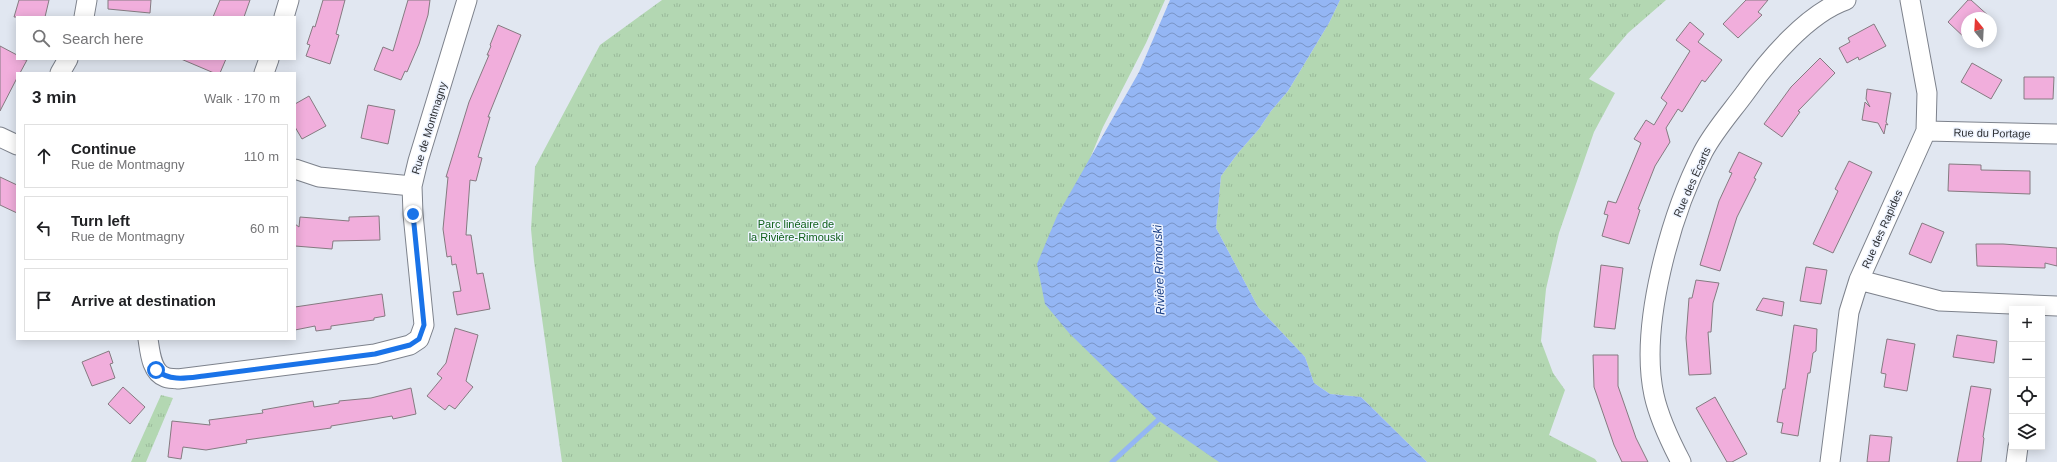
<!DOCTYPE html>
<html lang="en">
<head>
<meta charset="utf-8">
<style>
	:root { --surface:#fff; --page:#f6f6f6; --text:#202124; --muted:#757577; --line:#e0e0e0 }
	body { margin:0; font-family:Arial,sans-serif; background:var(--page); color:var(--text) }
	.controls { position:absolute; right:12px; bottom:12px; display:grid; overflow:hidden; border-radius:0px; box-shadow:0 2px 10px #0003 }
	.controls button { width:36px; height:36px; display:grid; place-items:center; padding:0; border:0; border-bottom:1px solid var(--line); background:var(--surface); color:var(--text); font:20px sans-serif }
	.compass { position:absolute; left:1961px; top:12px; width:36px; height:36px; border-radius:50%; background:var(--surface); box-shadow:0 2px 10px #0003; rotate:342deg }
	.stop { position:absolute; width:12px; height:12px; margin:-9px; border:3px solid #1a73e8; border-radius:50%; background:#fff }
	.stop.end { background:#1a73e8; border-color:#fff; box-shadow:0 1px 4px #0008 }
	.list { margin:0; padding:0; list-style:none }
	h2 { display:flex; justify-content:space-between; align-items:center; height:52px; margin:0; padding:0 16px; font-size:17px }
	h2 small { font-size:13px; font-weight:400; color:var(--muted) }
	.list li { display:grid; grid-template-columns:26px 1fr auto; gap:12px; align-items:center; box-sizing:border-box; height:64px; margin:0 8px 8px; padding:0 8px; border:1px solid var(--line); border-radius:0px }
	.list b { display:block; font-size:15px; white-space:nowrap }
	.list p { margin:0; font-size:13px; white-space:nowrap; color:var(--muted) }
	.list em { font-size:13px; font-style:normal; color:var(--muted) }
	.icon { flex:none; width:22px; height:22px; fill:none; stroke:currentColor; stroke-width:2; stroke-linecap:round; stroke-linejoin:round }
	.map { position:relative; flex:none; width:2057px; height:462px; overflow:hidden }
	.search { position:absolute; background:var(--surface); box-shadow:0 2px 10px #0003; left:16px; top:16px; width:280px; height:44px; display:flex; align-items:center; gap:10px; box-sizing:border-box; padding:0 14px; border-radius:0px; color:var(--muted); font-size:15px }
	.panel { position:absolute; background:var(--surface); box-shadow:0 2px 10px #0003; left:16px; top:72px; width:280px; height:268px; border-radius:0px }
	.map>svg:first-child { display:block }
</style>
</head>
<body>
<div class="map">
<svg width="2057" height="462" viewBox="0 0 2057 462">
	<defs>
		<pattern id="park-tufts" width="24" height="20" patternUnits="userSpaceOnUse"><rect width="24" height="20" fill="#b3d7b2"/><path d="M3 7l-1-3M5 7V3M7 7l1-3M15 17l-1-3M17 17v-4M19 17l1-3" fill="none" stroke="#9ab99a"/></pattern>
		<pattern id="water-waves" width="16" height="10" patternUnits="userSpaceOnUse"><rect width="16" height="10" fill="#94b6f4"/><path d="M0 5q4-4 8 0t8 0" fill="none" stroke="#7994c6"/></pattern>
	</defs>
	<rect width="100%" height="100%" fill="#e1e7f1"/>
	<path fill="url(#park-tufts)" d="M662,0H1165L1146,43L1103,127L1082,178L1239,462H562L534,261L531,229L535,167L600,45Z
		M1340,0H1666L1628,33L1589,79L1615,93L1594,132L1559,233L1546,289L1541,341L1553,373L1565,390L1549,435L1595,459L1597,462H1427L1361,397L1330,394L1314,383L1305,357L1258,307L1216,228L1221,176L1238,153L1259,129L1271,111L1288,91L1329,23Z
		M161,395L173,398L146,462H131Z"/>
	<path fill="url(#water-waves)" d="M1170,0H1340L1329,23L1288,91L1271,111L1259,129L1238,153L1221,176L1216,228L1258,307L1305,357L1314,383L1330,394L1361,397L1427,462H1219L1158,420L1069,333L1045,304L1037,264L1057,216L1139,72Z"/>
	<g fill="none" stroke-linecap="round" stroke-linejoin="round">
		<path stroke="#94b6f4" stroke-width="5" d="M1112,462L1158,420"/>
	</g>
	<path fill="#f1aedc" stroke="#857b81" d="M19,0H49L45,17H14Z
		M108,0H151L150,13L108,9Z
		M220,0H250L244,17H213Z
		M323,0H345L336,34L339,35L330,64L306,56L310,45L307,44L313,26L315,27Z
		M408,0H430L428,15L419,44L407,72L405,71L401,80L374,70L383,47L393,51Z
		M1746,0H1768L1758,12L1762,15L1738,38L1723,24Z
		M1968,0H1971L1991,18H1967V40L1948,22Z
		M1690,22L1704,34L1698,42L1722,60L1705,82L1702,80L1682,112L1678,109L1666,128L1670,142L1655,166L1638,209L1640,210L1629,244L1602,236L1608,215L1604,214L1608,201L1616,203L1641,143L1634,139L1646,120L1654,125L1667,103L1661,98L1690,51L1676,40Z
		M1874,24L1886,46L1859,60L1858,57L1847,63L1839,48L1850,42L1848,38Z
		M498,25L521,35L488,117H490L478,157L482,158L476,181L470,180L466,235H471L477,274L483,273L490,309L457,315L453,292L461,291L456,264L452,265L451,256L447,257L443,229L448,177H446L469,102L489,55H487L491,46L490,45Z
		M0,46L17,55V59L27,60L20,73H17V78L0,111Z
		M1820,58L1835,73L1798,111L1800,112L1782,137L1764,124L1791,87Z
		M181,59H226L220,73H214Z
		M1972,63L2002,80L1991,99L1961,82Z
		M2024,77H2054L2053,99H2024Z
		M1867,89L1891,93L1886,122L1888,125L1886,124L1884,134L1878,123L1862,120L1865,102L1870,107L1866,99Z
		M309,96L326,126L302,139L295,127V104Z
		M368,105L395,110L388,144L361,138Z
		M1739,152L1762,163L1754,178L1756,179L1737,217L1720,271L1700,265L1719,201L1732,173L1729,172Z
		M1849,161L1872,172L1833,253L1813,244L1838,191L1835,189Z
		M1949,164L1981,165V170L2030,171V194L1948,191Z
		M0,177L17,185V213L0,205Z
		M379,216L380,240L333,241L332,249L295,246V224L299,227L300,217L349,221V217Z
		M1922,223L1944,232L1931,263L1909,254Z
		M1976,244H2003L2057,248V266L2045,263V268L1977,266Z
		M1601,265L1623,268L1615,329L1594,327Z
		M1806,267L1827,270L1821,304L1800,301Z
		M1696,280L1719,283L1713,303L1711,332H1708L1711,374L1689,375L1686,338L1689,298H1692Z
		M382,294L385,316L374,318V320L331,326V329L316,331L315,326L295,330V307Z
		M1763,298L1784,302L1782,316L1756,310Z
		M1794,325L1817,329L1816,351L1813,353L1810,373H1808L1798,436L1781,433L1783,423L1777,422L1783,389H1785Z
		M455,328L478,335L466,381L473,387L455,409L449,405L445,410L427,396L442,378L437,374L446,363Z
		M1957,335L1997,341L1994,363L1953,357Z
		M1887,339L1915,344L1907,391L1884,387L1886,374L1881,373Z
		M109,351L113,363L110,364L115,378L92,386L82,362Z
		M1593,355H1618V386L1636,438L1648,462H1622L1614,445L1594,387Z
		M1971,386L1991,389L1983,437L1984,438L1981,462H1957Z
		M123,387L145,407L130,424L108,404Z
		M411,388L416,414L393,419L392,416L331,426V428L246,440L247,443L206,450L183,447L181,459L168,457L172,421L210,425L209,420L263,413L262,410L313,401L314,407L339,403V401L371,398Z
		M1715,397L1747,454L1732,462H1727L1696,408Z
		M1870,435L1892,437L1889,462H1867Z"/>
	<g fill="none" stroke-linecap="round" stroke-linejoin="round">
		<defs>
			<path id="street" d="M84,17L87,0
				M284,17L289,0
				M60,73L68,59
				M264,73L269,59
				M1926,131L2057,134
				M0,137L17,145
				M295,169L319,177L412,186
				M1859,280L1940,301L2057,306
				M148,339C150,351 151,372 165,377C169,379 174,378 178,379L375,354L410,345L419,339L424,325L413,214L412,186L418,161L467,0
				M1681,462C1670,441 1659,418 1654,395C1639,326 1671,214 1703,152C1714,131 1731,112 1745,93C1768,60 1808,13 1846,0
				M1830,462L1849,312L1859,280L1926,131L1927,93L1910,0
				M2016,462L2018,447"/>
		</defs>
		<use href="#street" stroke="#7d828c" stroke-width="21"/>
		<use href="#street" stroke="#fff" stroke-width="19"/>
	</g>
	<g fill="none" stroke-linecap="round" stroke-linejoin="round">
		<path stroke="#1a73e8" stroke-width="5" d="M156,370C171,382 187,378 204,376L375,354L410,345L419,339L424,325L413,214"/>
	</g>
	<g text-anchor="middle" stroke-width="3" stroke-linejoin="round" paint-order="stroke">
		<g font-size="11" fill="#2e3034" stroke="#eef4ff">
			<text transform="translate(429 128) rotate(-73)" y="4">Rue de Montmagny</text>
			<text transform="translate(1992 133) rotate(1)" y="4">Rue du Portage</text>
			<text transform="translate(1692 182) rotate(-66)" y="4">Rue des Écarts</text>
			<text transform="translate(1882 229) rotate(-66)" y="4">Rue des Rapides</text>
		</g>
		<g font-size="11" fill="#12621c" stroke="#eef4ff">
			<text x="796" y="228">Parc linéaire de<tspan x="796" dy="13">la Rivière-Rimouski</tspan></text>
		</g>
		<g font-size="12" font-style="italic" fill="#173c83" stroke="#eef4ff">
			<text transform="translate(1159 270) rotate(-92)" y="4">Rivière Rimouski</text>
		</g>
	</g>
</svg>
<div class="controls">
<button>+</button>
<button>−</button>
<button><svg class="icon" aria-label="locate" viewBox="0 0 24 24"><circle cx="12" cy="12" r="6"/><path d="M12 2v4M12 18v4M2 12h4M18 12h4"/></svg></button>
<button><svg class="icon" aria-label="layers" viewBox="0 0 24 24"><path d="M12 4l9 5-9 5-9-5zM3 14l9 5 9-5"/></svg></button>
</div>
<svg class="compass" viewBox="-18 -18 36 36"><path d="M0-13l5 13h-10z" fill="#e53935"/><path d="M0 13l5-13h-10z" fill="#757577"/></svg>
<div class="stop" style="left:156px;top:370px"></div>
<div class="stop end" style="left:413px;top:214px"></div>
<div class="search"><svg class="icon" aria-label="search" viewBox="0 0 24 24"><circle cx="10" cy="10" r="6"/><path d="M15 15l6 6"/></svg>Search here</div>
<section class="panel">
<h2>3 min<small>Walk · 170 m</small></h2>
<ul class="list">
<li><svg class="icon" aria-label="ahead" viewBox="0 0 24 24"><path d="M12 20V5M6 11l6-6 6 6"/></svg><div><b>Continue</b><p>Rue de Montmagny</p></div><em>110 m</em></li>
<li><svg class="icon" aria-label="left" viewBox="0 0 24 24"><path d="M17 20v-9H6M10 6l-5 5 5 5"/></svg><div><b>Turn left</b><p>Rue de Montmagny</p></div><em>60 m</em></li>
<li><svg class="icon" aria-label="arrive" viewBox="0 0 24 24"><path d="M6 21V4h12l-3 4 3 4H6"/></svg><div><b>Arrive at destination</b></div></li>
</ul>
</section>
</div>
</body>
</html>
